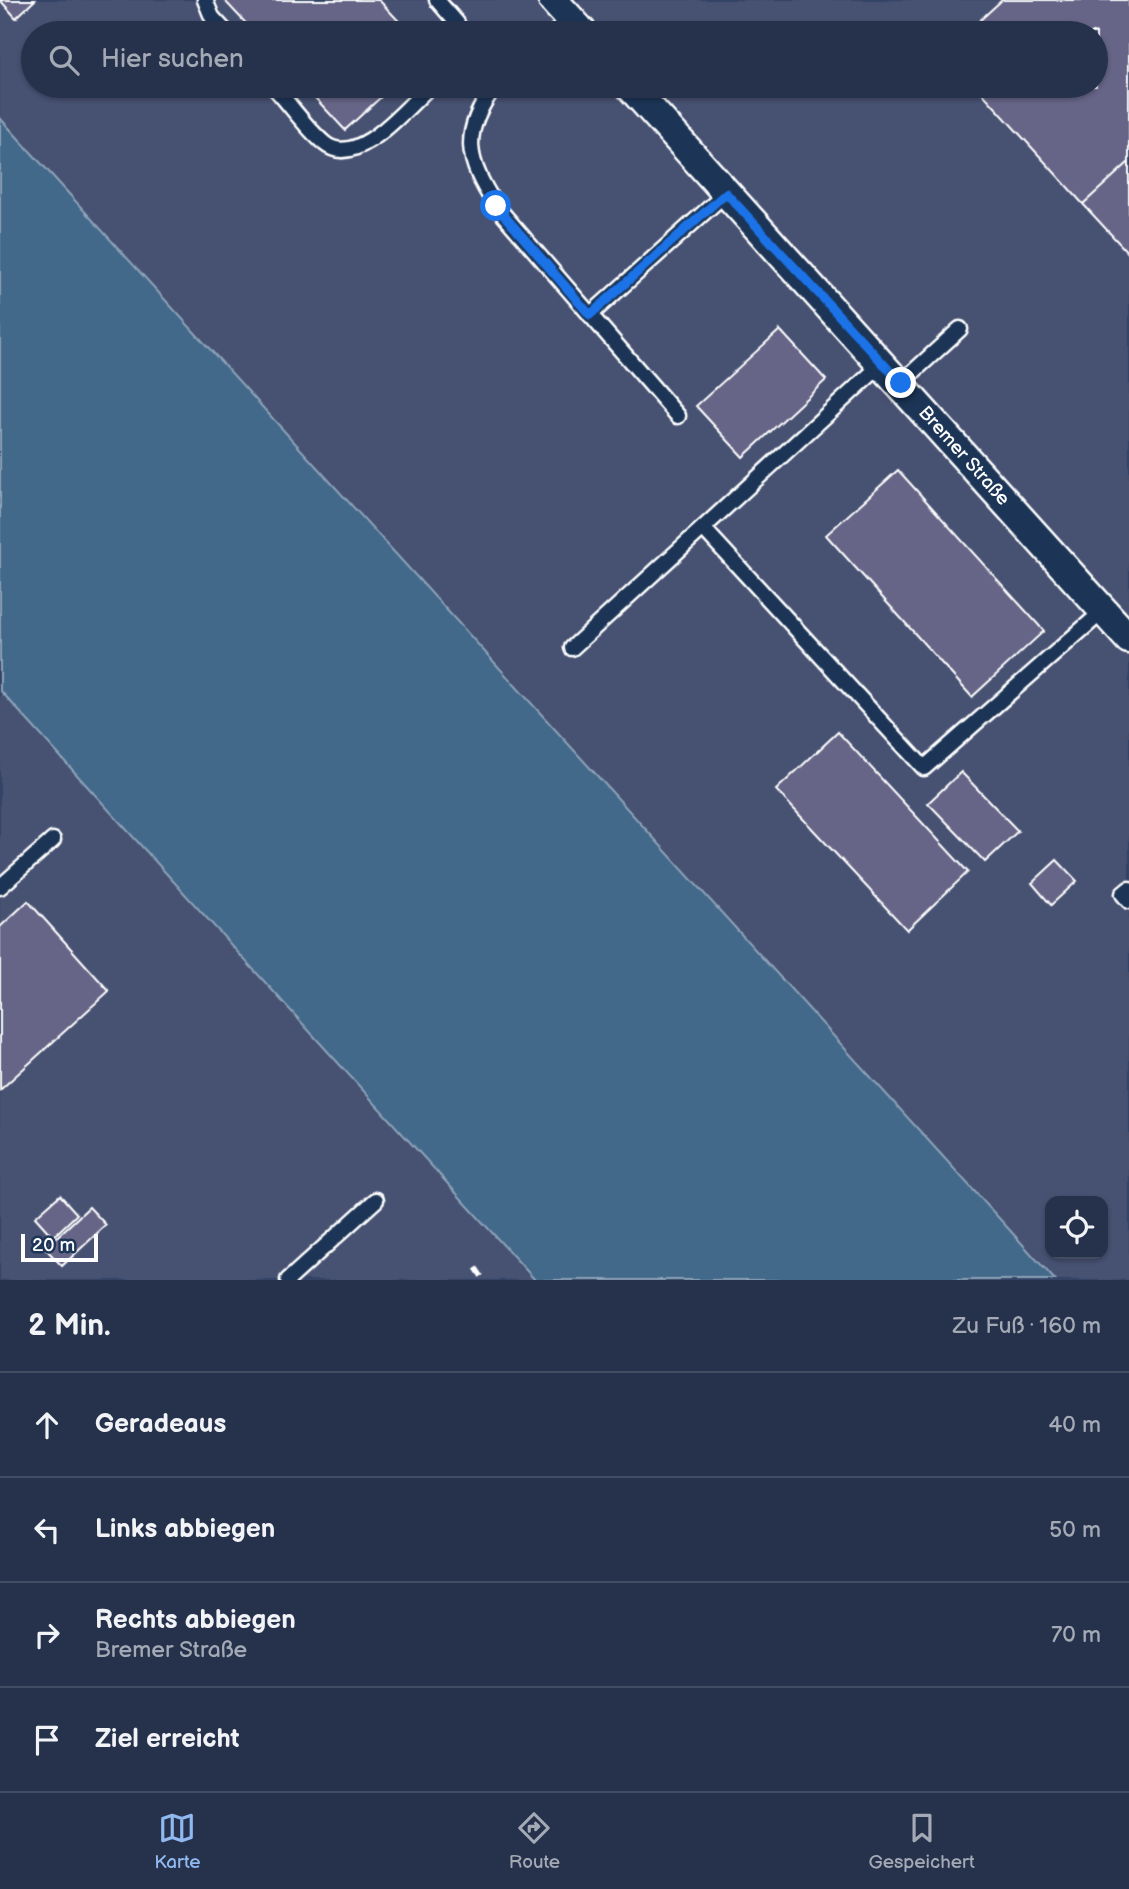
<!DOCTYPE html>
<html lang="de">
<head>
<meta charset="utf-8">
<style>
	:root { --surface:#26324c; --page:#323e56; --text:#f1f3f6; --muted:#a4aab5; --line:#424d64; --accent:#90b9f0 }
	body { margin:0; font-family:"Balsamiq Sans",sans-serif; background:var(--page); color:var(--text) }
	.controls { position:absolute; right:21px; bottom:21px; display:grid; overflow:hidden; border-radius:14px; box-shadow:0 2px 5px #0004 }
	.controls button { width:63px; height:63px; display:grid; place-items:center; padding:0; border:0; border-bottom:2px solid var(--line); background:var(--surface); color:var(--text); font:35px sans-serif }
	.scale { position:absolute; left:21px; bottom:18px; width:77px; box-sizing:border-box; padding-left:7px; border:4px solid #fff; border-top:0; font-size:19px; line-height:24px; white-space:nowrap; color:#fff; -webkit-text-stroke:5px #1d3557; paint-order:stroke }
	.stop { position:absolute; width:21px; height:21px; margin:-16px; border:5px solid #1a73e8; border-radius:50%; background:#fff }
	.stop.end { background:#1a73e8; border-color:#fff; box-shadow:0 2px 7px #0008 }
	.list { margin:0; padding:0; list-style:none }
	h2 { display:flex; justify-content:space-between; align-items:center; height:91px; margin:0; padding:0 28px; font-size:30px }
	h2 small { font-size:23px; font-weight:400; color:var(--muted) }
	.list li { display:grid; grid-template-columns:46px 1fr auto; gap:21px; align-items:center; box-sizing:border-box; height:105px; padding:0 28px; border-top:2px solid var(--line) }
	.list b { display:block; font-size:26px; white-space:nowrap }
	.list p { margin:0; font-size:23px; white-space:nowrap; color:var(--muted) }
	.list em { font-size:23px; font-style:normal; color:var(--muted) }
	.icon { flex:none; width:38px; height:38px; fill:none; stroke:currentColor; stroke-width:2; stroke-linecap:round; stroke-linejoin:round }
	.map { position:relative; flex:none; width:1129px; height:1280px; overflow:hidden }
	.search { position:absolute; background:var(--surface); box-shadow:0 2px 5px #0004; left:21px; right:21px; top:21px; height:77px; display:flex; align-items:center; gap:18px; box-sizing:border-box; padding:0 24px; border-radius:38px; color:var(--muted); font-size:26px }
	.sheet { height:511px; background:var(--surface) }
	nav { display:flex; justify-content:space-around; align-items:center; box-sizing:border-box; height:98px; border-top:2px solid var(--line); background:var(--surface); font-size:19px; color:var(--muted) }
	nav a { display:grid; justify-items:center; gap:4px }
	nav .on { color:var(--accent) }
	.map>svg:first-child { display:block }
</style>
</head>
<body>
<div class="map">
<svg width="1129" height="1280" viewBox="0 0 1129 1280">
	<rect width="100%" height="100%" fill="#334365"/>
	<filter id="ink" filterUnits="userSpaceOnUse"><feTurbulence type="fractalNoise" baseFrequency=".0143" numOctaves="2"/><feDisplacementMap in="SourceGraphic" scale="14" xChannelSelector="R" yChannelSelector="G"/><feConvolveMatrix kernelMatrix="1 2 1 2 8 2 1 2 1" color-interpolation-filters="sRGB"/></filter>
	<g filter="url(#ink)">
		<path fill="#465172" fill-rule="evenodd" d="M0,0H1129V1280H0ZM33,33H1096V86H33ZM1050,1201H1103V1254H1050Z"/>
		<path fill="#43688a" stroke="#8ea4b9" stroke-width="2" d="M0,118L1055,1280H535L0,690Z"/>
		<path fill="#666587" stroke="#fff" stroke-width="2" d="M0,0H35L16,18Z
			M224,0H379L410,33H255Z
			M1002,0H1129V162L1083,204L976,86H1096V33H966Z
			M304,86H393L345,130Z
			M1129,162V254L1083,204Z
			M780,330L826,380L743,457L696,406Z
			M898,470L1044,631L972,697L826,535Z
			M838,732L968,872L907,930L776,790Z
			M961,772L1018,831L985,862L928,803Z
			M1057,860L1077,881L1051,905L1032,883Z
			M28,901L109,991L0,1090V927Z
			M60,1195L77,1214L53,1237L35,1217Z
			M89,1207L106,1225L62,1266L45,1248Z"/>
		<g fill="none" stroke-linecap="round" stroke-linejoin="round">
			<defs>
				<path id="service" d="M205,0L212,17L227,33
					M437,0L457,23L460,33
					M554,33L571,20
					M273,86C290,104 305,127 324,143C356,171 407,107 430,86
					M495,86C460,133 466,159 496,206L678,416
					M590,315L726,193
					M901,383L960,329
					M703,528L924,768L1103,611
					M572,648L883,363
					M0,887L53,840
					M1129,889L1123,894L1129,901
					M288,1280L376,1200"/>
				<path id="minor" d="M553,0L583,33
					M630,86L1129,639"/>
			</defs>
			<use href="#service" stroke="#fff" stroke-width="19"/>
			<use href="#minor" stroke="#fff" stroke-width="33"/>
			<use href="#service" stroke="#1d3557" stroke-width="14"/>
			<use href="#minor" stroke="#1d3557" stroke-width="28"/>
			<path stroke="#fff" stroke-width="5" stroke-dasharray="10 5" stroke-linecap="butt" d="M476,1268L484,1280"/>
		</g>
	</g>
	<g fill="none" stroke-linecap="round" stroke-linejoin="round" filter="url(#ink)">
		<path stroke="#1a73e8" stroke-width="9" d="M496,206L590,315L726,193L901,383"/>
	</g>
	<g text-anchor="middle" stroke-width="5" stroke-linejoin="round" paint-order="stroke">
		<g font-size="19" fill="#fff" stroke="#1d3557">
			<text transform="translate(965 455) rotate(48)" y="7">Bremer Straße</text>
		</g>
	</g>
</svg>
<div class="controls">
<button><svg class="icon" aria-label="locate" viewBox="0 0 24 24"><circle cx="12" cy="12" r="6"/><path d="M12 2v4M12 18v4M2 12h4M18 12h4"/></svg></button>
</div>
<div class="scale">20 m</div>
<div class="stop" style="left:496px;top:206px"></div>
<div class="stop end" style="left:901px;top:383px"></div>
<div class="search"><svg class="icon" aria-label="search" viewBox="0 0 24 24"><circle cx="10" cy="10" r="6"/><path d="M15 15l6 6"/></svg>Hier suchen</div>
</div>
<section class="sheet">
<h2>2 Min.<small>Zu Fuß · 160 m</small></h2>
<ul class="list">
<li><svg class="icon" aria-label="ahead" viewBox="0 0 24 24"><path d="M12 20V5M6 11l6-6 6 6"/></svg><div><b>Geradeaus</b></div><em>40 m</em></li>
<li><svg class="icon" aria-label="left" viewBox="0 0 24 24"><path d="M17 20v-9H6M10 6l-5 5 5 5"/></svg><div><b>Links abbiegen</b></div><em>50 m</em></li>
<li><svg class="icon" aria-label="right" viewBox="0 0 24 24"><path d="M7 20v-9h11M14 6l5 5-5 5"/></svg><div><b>Rechts abbiegen</b><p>Bremer Straße</p></div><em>70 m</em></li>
<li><svg class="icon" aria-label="arrive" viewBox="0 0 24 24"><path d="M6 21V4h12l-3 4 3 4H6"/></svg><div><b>Ziel erreicht</b></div></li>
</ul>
</section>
<nav>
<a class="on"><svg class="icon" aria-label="map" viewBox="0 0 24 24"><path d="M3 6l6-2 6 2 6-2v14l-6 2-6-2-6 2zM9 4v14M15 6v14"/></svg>Karte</a>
<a><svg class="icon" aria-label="directions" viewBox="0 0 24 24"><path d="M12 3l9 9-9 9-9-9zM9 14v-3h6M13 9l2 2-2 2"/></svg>Route</a>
<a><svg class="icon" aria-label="saved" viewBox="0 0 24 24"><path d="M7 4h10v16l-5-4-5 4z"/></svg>Gespeichert</a>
</nav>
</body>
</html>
